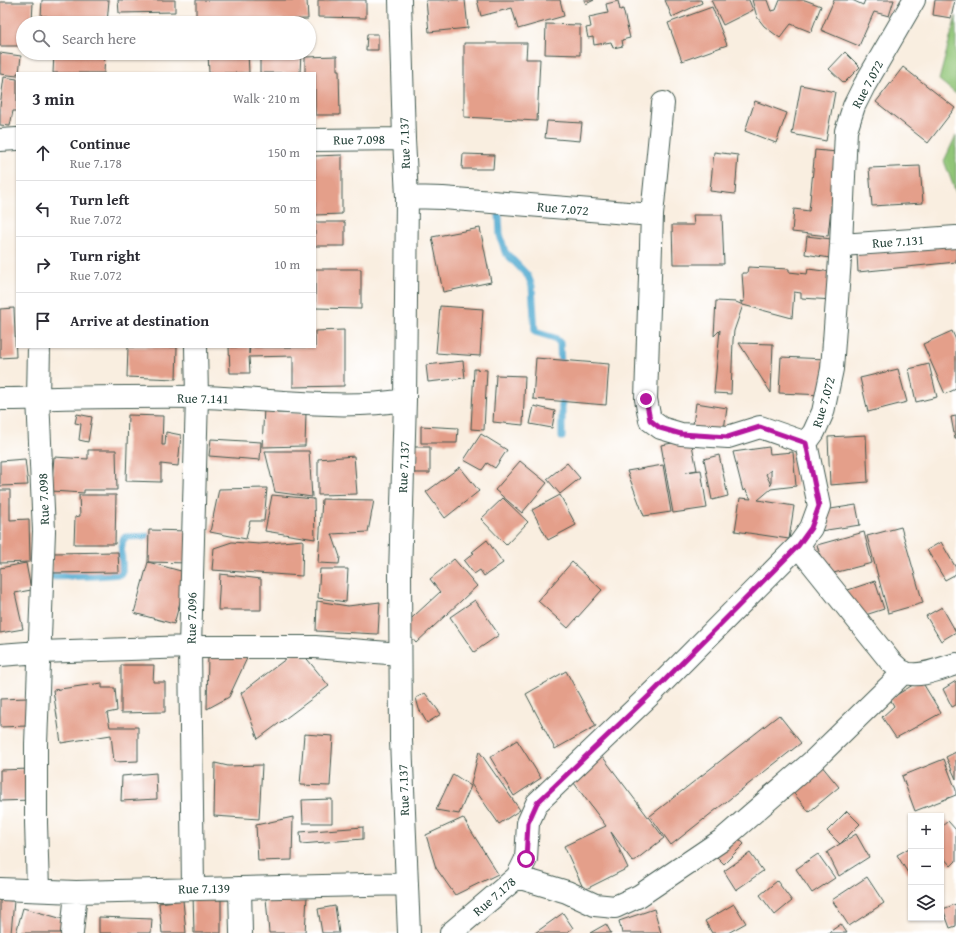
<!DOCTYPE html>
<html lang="en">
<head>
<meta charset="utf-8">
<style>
	:root { --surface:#fff; --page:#f7f7f7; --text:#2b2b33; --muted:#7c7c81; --line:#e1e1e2 }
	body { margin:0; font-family:"Gentium Book Plus",serif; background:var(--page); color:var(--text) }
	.controls { position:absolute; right:12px; bottom:12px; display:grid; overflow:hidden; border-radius:0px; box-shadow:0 1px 3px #0004 }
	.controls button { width:36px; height:36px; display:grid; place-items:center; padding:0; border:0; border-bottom:1px solid var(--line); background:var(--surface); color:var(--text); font:20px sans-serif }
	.stop { position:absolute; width:12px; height:12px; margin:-9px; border:3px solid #b5179e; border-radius:50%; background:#fff }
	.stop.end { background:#b5179e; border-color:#fff; box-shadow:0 1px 4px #0008 }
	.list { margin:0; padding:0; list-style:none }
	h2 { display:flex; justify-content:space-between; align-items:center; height:52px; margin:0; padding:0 16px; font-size:17px }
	h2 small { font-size:13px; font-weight:400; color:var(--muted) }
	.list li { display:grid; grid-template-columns:26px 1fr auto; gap:12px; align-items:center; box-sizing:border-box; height:56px; padding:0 16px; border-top:1px solid var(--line) }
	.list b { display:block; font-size:15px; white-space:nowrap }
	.list p { margin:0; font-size:13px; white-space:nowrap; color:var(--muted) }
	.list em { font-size:13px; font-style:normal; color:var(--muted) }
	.icon { flex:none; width:22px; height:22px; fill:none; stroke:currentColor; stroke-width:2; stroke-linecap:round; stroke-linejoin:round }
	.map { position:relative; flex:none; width:956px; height:933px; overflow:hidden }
	.search { position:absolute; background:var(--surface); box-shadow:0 1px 3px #0004; left:16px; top:16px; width:300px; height:44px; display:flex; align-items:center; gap:10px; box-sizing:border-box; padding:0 14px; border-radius:22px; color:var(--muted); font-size:15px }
	.panel { position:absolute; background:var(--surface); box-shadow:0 1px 3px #0004; left:16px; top:72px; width:300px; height:276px; border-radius:0px }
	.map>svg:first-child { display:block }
</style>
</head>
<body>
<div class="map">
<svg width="956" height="933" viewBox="0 0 956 933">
	<rect width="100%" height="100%" fill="#fff"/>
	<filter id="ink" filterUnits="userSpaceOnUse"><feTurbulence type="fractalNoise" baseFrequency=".025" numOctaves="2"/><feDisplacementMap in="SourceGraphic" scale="8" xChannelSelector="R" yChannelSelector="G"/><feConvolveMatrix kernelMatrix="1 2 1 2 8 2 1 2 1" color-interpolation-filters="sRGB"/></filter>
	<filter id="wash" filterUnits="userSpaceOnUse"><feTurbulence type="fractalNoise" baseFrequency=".012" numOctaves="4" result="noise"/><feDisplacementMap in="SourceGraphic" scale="16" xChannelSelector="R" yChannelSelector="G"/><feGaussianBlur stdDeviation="0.9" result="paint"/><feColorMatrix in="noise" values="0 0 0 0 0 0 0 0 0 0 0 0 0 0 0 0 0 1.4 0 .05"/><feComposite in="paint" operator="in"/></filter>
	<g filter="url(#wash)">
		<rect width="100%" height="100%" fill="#f9eee0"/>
		<path fill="#91c577" stroke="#588156" d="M956,16V94L939,80Z
			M956,135V193L944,161Z"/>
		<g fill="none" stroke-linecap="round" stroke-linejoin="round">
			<path stroke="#53abd0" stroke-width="7" d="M499,214L500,235L505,252L528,276L532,286L535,332L555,338L560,343L561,369
				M562,394V437
				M49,577L95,576L122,574C124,563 118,547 125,537L157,536"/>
		</g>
		<g id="blocks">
			<path fill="#e49f8a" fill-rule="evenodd" d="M42,0H109L107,23H46L47,16H41Z
				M118,0H175V12L119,13Z
				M196,0H307L308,19L196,21Z
				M318,0H366V18L318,17Z
				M426,0H465L468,28L429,32Z
				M477,0H560L564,16L518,29L512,8L481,16Z
				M584,0H594L586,4Z
				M665,0H701L702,3L672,17Z
				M711,0H749L753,10L723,25Z
				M752,0H767L771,11L776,10L780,0H805L821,6L811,32L791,24L780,38L764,26L757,17Z
				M834,0H852L863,5L865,0H894L889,16L874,12L859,46L821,30Z
				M935,0H955L951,18L933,15Z
				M618,1L620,10L623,9L630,38L622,40L623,46L613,48L611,42L594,45L593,37L588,38L586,28L591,27L589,17L608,13L606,4Z
				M0,2H33L32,23H23V46H0Z
				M712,7L727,45L682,61L668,23Z
				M294,21V23H264V22Z
				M546,24L580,25V55L545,54Z
				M367,34H378V50H366Z
				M464,43H527L526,59H540L537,121L464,117Z
				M845,52L860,67L844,83L829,69Z
				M0,53L21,56L19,73H17V76L0,74Z
				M54,53H105L104,73H53Z
				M162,53H176V55H162Z
				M208,53H248L249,73H209Z
				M260,53H301L300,73H260Z
				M337,56V70H339L340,115H315V73H305V57Z
				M903,67L955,108L928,143L876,102Z
				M4,77L17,79V111H13L10,126L0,125V106Z
				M801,85L835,92L826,141L792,134Z
				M755,101L787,113L776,143L745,131Z
				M547,121L582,123L580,141L545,138Z
				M815,150L837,152L828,236L792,232L794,209L809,211Z
				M714,152L738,155L735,194L710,191Z
				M463,154L494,155L493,169H462Z
				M342,155V214L315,215V156Z
				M920,166L923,203L872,206L869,168Z
				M693,215H722L724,264H673L672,225H694Z
				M315,222H345V246H315Z
				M480,228L491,282L443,292L432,237Z
				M807,236L831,239L830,258L805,254Z
				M956,244V262L858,272L857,254Z
				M748,267L789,269V272L807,274L808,269L832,272L833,300L801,298V293L794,292L792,318L743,305L740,301L744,302L742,273H747Z
				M315,269H361V309L315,308Z
				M716,301L736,302L743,305L734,331L733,340L731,394L714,393L720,330L714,336Z
				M440,306L483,309L480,356L436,353Z
				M14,308L16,357L0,358V309Z
				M344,330V386L293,387V356L249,357L250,373H230L229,347H249V354L250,347H315V331Z
				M952,331L956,340V389L945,394L923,344Z
				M739,343L773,344L771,393Z
				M128,347H177L176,379L127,377Z
				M781,357L826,359L824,395L779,393Z
				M536,358L609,364L606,405L533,399Z
				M463,361L465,378L428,382L426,365Z
				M929,364L937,397L916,402L909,369Z
				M474,369L487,370L484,430L471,429Z
				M898,369L907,402L868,412L860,378Z
				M496,375L525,376L523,425L493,422Z
				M696,403L727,408L723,437L692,432Z
				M534,406L555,411L552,428L530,424Z
				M264,408H278L277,413H306L305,446L262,447Z
				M77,414L92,417L88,442L79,440L81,424L75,423Z
				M128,415L163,416L162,445H165L166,432L181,435L178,466L161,464V482L126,481Z
				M956,416V439H955L951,417Z
				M421,426L458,428L457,443H421Z
				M481,434L507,450L495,468L487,463L482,470L464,460Z
				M866,435L868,482L830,485L828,437Z
				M211,439L261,442L260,460L209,456Z
				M691,440L697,470L686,472L701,470L707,508L673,513L661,445Z
				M413,447H430V473H413Z
				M769,447L770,454L793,452L796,486L771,489L758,500L794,506L789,539L735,531L740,498L751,499L745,489L743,491L733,452ZM771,470V485L766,474Z
				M88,450H116L117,490H84V493L51,491L54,457L88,459Z
				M265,451H309L312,497L275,492Z
				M719,455L728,496L712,500L704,459Z
				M354,456L357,494L318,495V459Z
				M25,459L28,485L0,486V461Z
				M520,461L547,483L522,513L495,490Z
				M567,463L580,478L560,494L547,479Z
				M663,465L671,512L644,516L627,471Z
				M460,467L479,491L445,518L426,492Z
				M267,488L264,521H250L246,539L210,532L219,489Z
				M0,490H10V520L29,519L30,562L0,563Z
				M79,495H116L115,544H74L75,517L80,516Z
				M272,495L314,499L315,539L265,531Z
				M560,495L576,525L548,540L532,510Z
				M503,498L528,522L506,545L481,519Z
				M322,499L374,500L368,532L332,534L340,557L339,564L318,563Z
				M856,505L860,525L820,531L818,511Z
				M901,527L923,603L888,613L867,536Z
				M149,530L190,531L189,563L148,562L188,573L174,624L134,613L148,562Z
				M864,532L872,563L826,575L817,545Z
				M303,540L302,576L212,570L214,548L232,542L259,544Z
				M487,540L503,563L484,576L480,570L474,574L464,561L474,553L472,552Z
				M941,542L956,568V574L945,580L927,550Z
				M118,552L119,572L52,573V553Z
				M454,559L477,586L416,643L402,627L440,592L430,579Z
				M572,562L602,590L568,628L538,601Z
				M26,563L31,590L15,593L23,629L0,633V568Z
				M320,569H348L346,602L318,598Z
				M220,574L261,579V610H218Z
				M875,581L884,609L853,619L845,591Z
				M475,600L499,635L474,652L450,617Z
				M317,601L348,606L380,602L378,634L316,631Z
				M942,607L956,632L941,641L926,616Z
				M299,649L329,686L258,739L241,693Z
				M208,653L249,654L229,697L207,709Z
				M121,665H154L153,682H165V712L121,713Z
				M566,671L596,726L555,749L526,694Z
				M921,680L941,713L896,738L882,717L894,706L890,699Z
				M956,681V705L952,707L943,689Z
				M102,683V688H115L117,711L107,713L110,727H138V761L114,762L111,735L61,743L53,690Z
				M425,693L441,714L427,723L419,709L416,698Z
				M27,698V726L0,727V699Z
				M779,715L801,743L671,845L650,816Z
				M304,734L333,736L330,786L300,785Z
				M517,740L541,778L514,796L490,757Z
				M479,751L520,810L499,824L471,784Z
				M956,752V779L946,757Z
				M602,756L664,838L633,862L611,832L628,868L584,890L564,846L606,826L571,779Z
				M944,759L956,790V795L915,811L902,776Z
				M799,761L821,765L839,787L809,812L791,790L773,802L763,788Z
				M215,763L228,766L262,765L259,819L214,816Z
				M31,769L32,800L0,801V770Z
				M156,773L157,799L121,801L122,776Z
				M453,774L471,786L459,814L436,810Z
				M332,799V823H303L302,800Z
				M847,811L860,824L840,844L827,831Z
				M293,817L292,860L258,861L256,825Z
				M463,818L498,874L455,895L436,868L426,835Z
				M948,821L956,830V861L951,866L941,855V827Z
				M363,827V839L301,844L300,832Z
				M730,829L744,844L724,864L709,849Z
				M856,834L869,857L839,876L827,852Z
				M911,847V878L897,855Z
				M750,853L763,871L736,890L724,871Z
				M818,854L835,878L812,893L796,869Z
				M867,877L884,903L849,926L832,900Z
				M777,881L792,901L775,915L760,895Z
				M193,894H221V933H194Z
				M307,896L305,933H269L266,898Z
				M0,900L14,901L11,933H0Z
				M183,900L186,933H162L159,903Z
				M734,904L746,923L728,933H712L705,921Z
				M956,904V926L950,928L943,909Z
				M335,906L339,933H322L318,909Z
				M23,908L63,919L61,933H16Z
				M654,909L661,933H622L619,921Z
				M563,913L573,928L566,933H535Z
				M99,917L152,919L151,933H99Z
				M606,924L611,933H590Z
				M841,924L847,933H828Z"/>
		</g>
	</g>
	<g filter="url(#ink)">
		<use href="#blocks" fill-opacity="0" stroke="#40584e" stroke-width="1"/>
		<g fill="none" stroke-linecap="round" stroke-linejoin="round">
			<defs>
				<path id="minor" d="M400,0L404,139L407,197L405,400L400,575L401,740L409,933
					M0,140L17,139
					M315,140L404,139
					M407,197L443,198L652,215L646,399L650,420L661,428L681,434L728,437L760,427L806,443L814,432L823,412L832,369L841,245L846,131L854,106L864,86L914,0
					M652,215L663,103
					M841,245L956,237
					M0,399C65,398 131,396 197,397C265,398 337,411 405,400
					M798,546L891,662C895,665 899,670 903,672C918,679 942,668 956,664
					M0,655L40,652L190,647H315L400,654
					M517,877L567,892L595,905L615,907L639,896L722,840L813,761L904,672
					M240,888L241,933
					M0,889L76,892L407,884
					M193,889L190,647L197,397L196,347
					M38,890L36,823V744L44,531L38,398L39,347
					M72,933L76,892
					M451,933L517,877L526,859L528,823L537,803L653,692L798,546L811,528L819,506L806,443"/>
			</defs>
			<use href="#minor" stroke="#40584e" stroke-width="24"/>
			<use href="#minor" stroke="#fff" stroke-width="22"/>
		</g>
	</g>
	<g fill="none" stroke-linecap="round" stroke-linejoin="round" filter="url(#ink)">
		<path stroke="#b5179e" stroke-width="5" d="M526,859L528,823L537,803L653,692L798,546L811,528L819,506L806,443L760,427L728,437L681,434L660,428L650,420L646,399"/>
	</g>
	<g text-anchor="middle" stroke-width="3.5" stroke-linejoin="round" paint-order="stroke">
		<g font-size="13" fill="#1f3d34" stroke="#fff">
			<text transform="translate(867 84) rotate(-62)" y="5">Rue 7.072</text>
			<text transform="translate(359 139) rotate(-1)" y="5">Rue 7.098</text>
			<text transform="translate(404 143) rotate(-92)" y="5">Rue 7.137</text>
			<text transform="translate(563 208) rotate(5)" y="5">Rue 7.072</text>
			<text transform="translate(898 241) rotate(-4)" y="5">Rue 7.131</text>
			<text transform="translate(203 398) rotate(1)" y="5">Rue 7.141</text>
			<text transform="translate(823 402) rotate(-74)" y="5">Rue 7.072</text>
			<text transform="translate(403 467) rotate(-88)" y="5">Rue 7.137</text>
			<text transform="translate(43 499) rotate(-92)" y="5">Rue 7.098</text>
			<text transform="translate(191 618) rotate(-89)" y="5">Rue 7.096</text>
			<text transform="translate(403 790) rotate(-92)" y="5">Rue 7.137</text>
			<text transform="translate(204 888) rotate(-1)" y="5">Rue 7.139</text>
			<text transform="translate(494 896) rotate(-41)" y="5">Rue 7.178</text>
		</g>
	</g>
</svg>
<div class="controls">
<button>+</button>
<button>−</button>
<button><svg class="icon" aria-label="layers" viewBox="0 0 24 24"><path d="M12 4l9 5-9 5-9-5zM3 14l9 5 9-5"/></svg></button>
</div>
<div class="stop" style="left:526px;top:859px"></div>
<div class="stop end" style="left:646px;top:399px"></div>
<div class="search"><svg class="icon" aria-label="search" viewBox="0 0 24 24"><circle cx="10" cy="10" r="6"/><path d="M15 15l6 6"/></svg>Search here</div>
<section class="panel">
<h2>3 min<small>Walk · 210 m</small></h2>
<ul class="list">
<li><svg class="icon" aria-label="ahead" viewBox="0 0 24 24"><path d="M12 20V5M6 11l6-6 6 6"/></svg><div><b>Continue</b><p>Rue 7.178</p></div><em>150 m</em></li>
<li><svg class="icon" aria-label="left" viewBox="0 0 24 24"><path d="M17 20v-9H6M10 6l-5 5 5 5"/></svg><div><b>Turn left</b><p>Rue 7.072</p></div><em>50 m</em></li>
<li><svg class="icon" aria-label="right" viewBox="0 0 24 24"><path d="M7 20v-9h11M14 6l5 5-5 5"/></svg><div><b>Turn right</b><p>Rue 7.072</p></div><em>10 m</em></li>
<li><svg class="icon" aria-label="arrive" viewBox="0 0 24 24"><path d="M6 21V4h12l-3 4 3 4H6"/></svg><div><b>Arrive at destination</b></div></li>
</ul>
</section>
</div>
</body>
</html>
